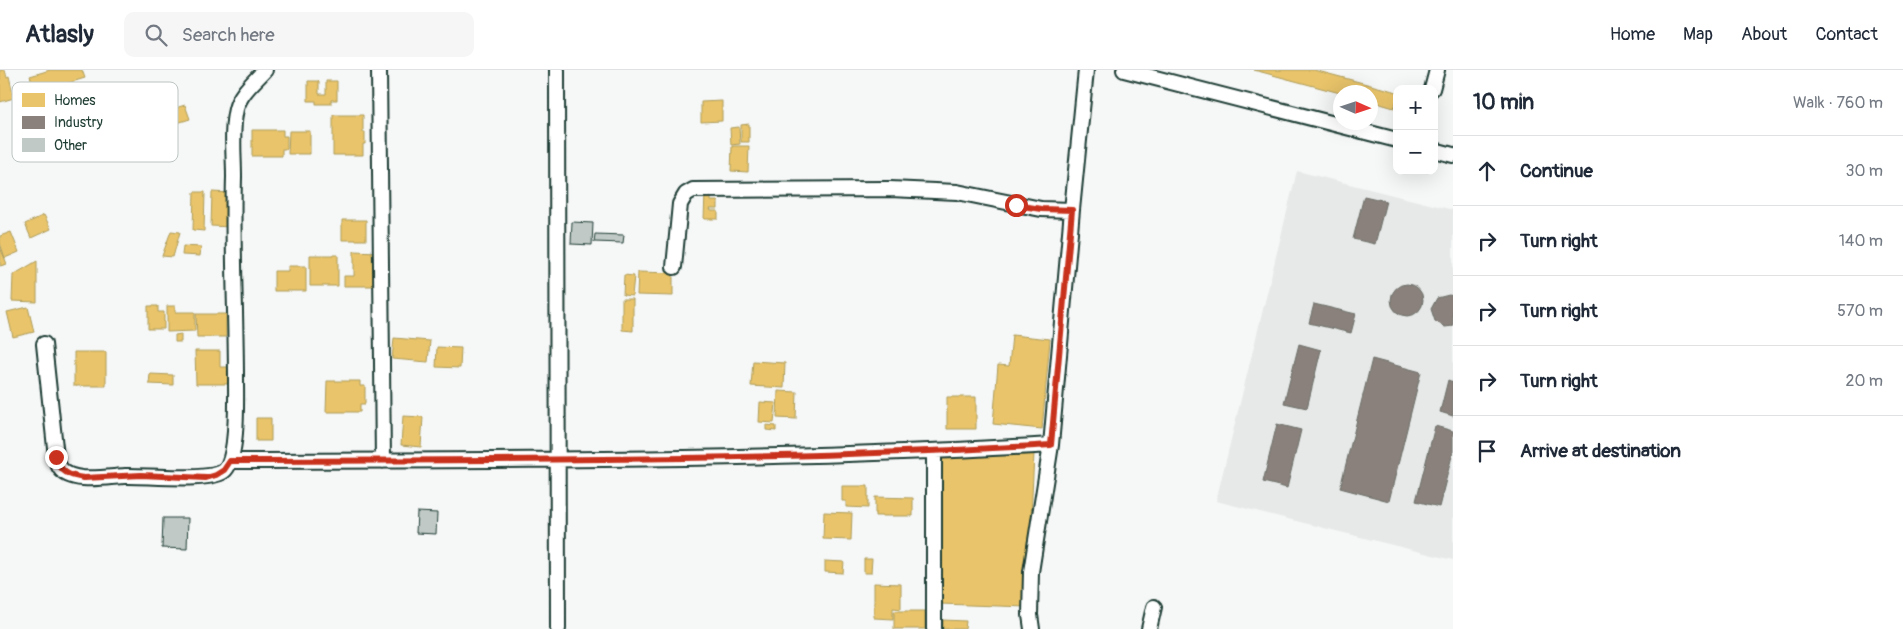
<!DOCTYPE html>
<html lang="en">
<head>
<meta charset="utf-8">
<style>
	:root { --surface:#fff; --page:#f6f6f7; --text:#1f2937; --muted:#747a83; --line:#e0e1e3 }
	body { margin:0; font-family:Pangolin,sans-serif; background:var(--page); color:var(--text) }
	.controls { position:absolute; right:15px; top:15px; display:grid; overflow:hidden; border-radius:10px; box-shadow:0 5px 20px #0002 }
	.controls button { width:45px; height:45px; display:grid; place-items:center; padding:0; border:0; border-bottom:1px solid var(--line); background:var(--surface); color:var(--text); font:25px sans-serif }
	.compass { position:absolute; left:1333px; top:15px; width:45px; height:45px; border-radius:50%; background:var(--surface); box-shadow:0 5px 20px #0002; rotate:93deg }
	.stop { position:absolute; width:15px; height:15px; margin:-11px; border:4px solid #c8321e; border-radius:50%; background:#fff }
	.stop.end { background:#c8321e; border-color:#fff; box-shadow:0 1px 5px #0008 }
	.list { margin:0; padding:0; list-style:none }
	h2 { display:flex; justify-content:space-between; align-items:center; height:65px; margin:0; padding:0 20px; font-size:21px }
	h2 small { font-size:16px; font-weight:400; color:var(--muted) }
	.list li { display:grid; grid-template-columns:32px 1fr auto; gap:15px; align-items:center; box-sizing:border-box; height:70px; padding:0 20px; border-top:1px solid var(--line) }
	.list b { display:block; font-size:19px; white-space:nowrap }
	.list em { font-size:16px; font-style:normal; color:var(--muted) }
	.icon { flex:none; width:28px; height:28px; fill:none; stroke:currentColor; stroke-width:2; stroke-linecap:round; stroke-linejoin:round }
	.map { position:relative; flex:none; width:1453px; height:559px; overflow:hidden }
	header { display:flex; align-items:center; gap:30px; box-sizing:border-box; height:70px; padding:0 25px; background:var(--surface); border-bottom:1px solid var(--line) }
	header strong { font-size:24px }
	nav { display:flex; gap:28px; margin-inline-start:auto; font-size:18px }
	.search { width:350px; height:45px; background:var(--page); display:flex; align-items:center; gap:12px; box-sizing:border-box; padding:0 18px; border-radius:10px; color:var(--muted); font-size:19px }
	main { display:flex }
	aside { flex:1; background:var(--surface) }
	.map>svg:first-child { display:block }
</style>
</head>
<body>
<header>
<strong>Atlasly</strong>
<div class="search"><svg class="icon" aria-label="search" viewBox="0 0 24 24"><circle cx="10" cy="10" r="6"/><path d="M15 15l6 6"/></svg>Search here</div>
<nav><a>Home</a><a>Map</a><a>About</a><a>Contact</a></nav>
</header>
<main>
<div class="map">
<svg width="1453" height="559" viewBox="0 0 1453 559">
	<rect width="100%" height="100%" fill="#f6f7f7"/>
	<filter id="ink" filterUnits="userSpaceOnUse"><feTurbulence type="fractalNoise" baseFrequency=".02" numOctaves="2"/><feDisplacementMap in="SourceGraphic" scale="10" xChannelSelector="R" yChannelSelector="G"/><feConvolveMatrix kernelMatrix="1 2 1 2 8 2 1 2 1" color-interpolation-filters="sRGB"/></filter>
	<g filter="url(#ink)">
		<path fill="#e6e9e8" d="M1297,101L1453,140V490L1216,431Z"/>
		<path fill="#e9c46a" stroke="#ac9c5a" d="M0,0H5L7,7L9,6L14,28L0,32Z
			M50,0H82L85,8L36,23L30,6Z
			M1254,0H1314L1397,22V29L1394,38L1370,31V22L1340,23Z
			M308,11H319V24H326V11H337V30H331V34H316V31H308Z
			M722,31V51L701,52V32Z
			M185,35L190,49L148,62L144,48Z
			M333,45H363V62H365V74H363V85H333Z
			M749,54V72H741V55Z
			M739,57L740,74L731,75L730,58Z
			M252,60H283V66H287V79H282V86H252Z
			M289,61H310V84H288Z
			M732,76H749L748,102L731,101Z
			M194,122H205L204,161L193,160Z
			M212,122L232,123L231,157L211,156Z
			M705,123H711V131H718V139H710L711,141H718V149H704Z
			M44,145L51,159L31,168L25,154Z
			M342,150H366V170H342Z
			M171,161L180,162L173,187L162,186Z
			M11,162L19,182L5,188L0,173V166Z
			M183,176L201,177L200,186L182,185Z
			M0,177L7,194L0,196Z
			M354,181L377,182L376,216H344V206H354Z
			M310,185H338V216H310Z
			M37,191V232L12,231L13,205Z
			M288,196H306V221H274V201H288Z
			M638,202L673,203V226L637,225Z
			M624,205L634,206L632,226L623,225Z
			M622,229H633V261L622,260Z
			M148,236H158V242H164V259H148Z
			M167,236H175V242H195V261L167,262Z
			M28,237L34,262L13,267L7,242Z
			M196,244H226V267H197Z
			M181,264V272H175V265Z
			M1012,265L1050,269L1042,359L993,354L998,295L1009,296Z
			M394,268L430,271L428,292L392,289Z
			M437,277L461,278L460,298L436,297Z
			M195,281H220V297H231V314H196Z
			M74,282H106V316H74Z
			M753,291L785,293L784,318L751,316Z
			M150,304L173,305V315L149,314Z
			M327,311H360V316H365V334H360V342H326Z
			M778,321L797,322L796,349L777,348Z
			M947,327H976V359H947Z
			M760,332L776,333L774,353L759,352Z
			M403,346L423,347L421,377L401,375Z
			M256,348H271V371H256Z
			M766,355L776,356V361L766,360Z
			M942,382L1034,383L1027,537L940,534Z
			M842,416H868V438L846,437V431H842Z
			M875,427L913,428V446H875Z
			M824,442L852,443L851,470L823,469Z
			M864,489H872L871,503H864Z
			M825,491L844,492L843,503L825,502Z
			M874,513L901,514V539L893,538V549L874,548Z
			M894,541H925V559H894Z
			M943,550L966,551L965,559H943Z"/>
		<path fill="#8a817c" stroke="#6a6d66" d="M1364,126L1386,131L1375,174L1353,169Z
			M1391 230a16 16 0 1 1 32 0a16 16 0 1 1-32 0Z
			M1449,225L1453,226V256L1445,257L1435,251L1431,239L1437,228Z
			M1314,234L1356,244L1351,263L1309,253Z
			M1299,274L1321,280L1307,338L1284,333Z
			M1372,289L1421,302L1389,431L1340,418Z
			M1448,310L1453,312V346L1440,342Z
			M1277,354L1301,360L1287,418L1263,412Z
			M1435,356L1453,361V382L1439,437L1416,431Z"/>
		<path fill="#c0c9c6" stroke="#1f3d34" d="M572,152L593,153L592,175L571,174Z
			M595,164L624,165L623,173L594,172Z
			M417,442L437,443L436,464L416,463Z
			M163,448H188L187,479L162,478Z"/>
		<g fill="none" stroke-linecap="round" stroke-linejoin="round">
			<defs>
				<path id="minor" d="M379,0L383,391
					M557,0L558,559
					M1124,0L1397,70
					M1432,19L1437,0
					M1434,80L1453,85
					M674,197L680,134L686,124L693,120L890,119L957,122L1041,139L1072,140
					M44,274L56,387C57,390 58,395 60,398C71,414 107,407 125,406C145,405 212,413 225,400C238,386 236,331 236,311C236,243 232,175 234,107C234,85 231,60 236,39C240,23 254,12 265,0
					M934,381V559
					M230,391C504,390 778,391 1051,375
					M1032,559L1030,545L1031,502L1051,375L1072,140L1086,0
					M1149,559L1154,537"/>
			</defs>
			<use href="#minor" stroke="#1f3d34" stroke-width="18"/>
			<use href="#minor" stroke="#fff" stroke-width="14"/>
		</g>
	</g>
	<g fill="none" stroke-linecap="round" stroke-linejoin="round" filter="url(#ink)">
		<path stroke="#c8321e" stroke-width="6" d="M56,387C60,402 69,406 84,408L141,405L206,408L216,405L224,400L230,391C504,390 778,391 1051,375L1072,140L1041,139L1016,135"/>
	</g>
	<rect x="12" y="12" width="166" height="80" rx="8" fill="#fff" stroke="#bcc5c2" stroke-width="1"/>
	<rect x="22" y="23" width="23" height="14" fill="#e9c46a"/>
	<rect x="22" y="46" width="23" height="13" fill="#8a817c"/>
	<rect x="22" y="68" width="23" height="14" fill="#c0c9c6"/>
	<g font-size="14" fill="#1f3d34">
		<text x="54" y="35">Homes</text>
		<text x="54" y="57">Industry</text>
		<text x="54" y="80">Other</text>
	</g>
</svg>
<div class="controls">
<button>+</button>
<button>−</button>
</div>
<svg class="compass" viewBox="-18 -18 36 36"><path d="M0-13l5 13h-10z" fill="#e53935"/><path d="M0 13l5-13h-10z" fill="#747a83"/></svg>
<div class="stop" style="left:1016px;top:135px"></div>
<div class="stop end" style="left:56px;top:387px"></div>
</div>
<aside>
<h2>10 min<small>Walk · 760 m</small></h2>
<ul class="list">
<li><svg class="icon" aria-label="ahead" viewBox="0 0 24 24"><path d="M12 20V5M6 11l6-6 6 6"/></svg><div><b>Continue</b></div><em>30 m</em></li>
<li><svg class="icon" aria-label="right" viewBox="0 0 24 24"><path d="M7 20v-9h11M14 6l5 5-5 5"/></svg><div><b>Turn right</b></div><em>140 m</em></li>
<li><svg class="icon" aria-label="right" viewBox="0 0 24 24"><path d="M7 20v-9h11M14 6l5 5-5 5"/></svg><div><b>Turn right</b></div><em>570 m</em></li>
<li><svg class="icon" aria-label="right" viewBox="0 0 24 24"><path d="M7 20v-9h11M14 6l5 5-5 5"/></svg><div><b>Turn right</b></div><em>20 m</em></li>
<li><svg class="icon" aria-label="arrive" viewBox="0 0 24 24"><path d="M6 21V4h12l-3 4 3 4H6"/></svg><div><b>Arrive at destination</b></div></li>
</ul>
</aside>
</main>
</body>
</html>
